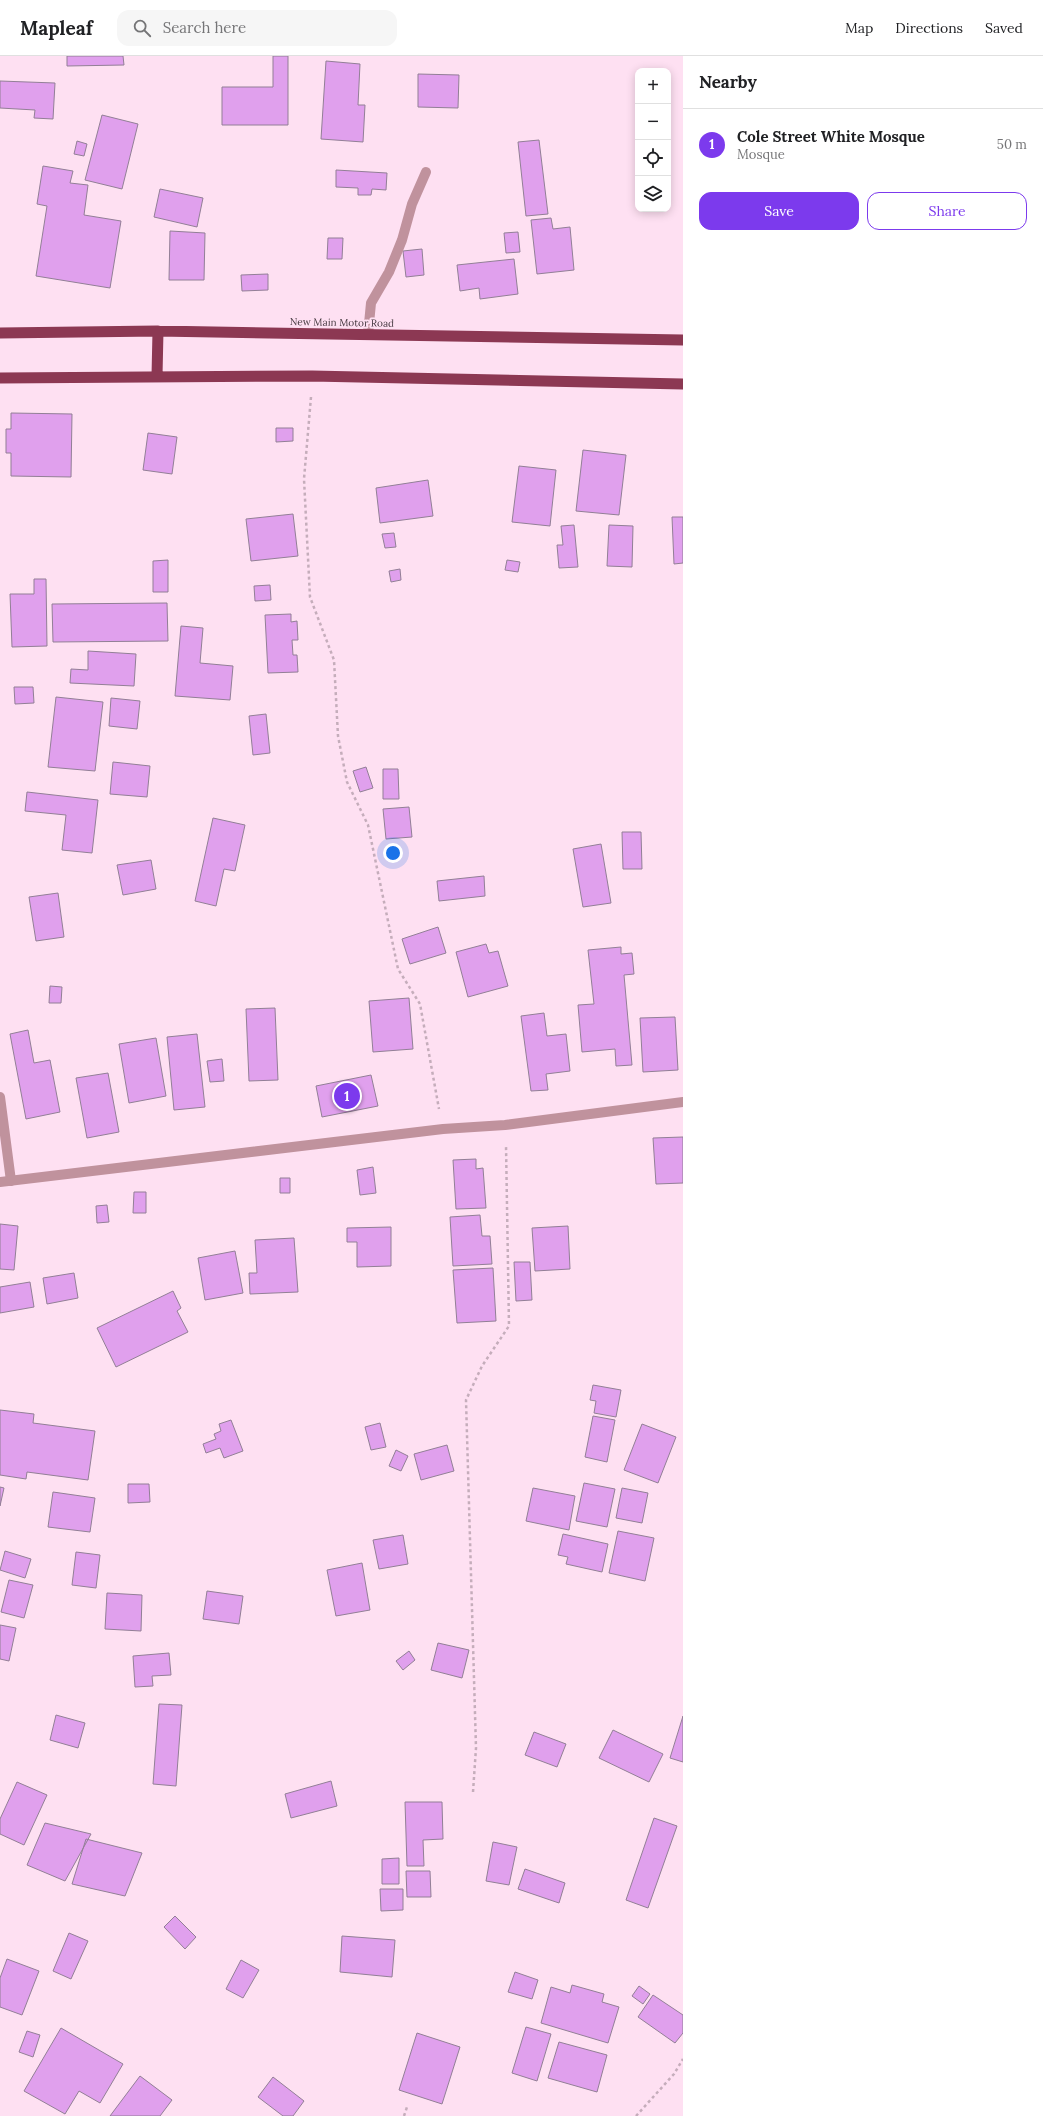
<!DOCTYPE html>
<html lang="en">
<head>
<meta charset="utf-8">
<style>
	:root { --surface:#fff; --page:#f6f6f6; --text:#202124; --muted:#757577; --line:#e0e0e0; --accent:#7c3aed }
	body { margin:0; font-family:Lora,serif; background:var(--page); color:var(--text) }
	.controls { position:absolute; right:12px; top:12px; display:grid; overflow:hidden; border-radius:8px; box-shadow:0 2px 10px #0003 }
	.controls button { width:36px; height:36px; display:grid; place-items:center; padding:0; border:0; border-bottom:1px solid var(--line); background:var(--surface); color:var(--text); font:20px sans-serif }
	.you { position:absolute; left:393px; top:797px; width:14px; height:14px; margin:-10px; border:3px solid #fff; border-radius:50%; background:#1a73e8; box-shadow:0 0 0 6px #1a73e833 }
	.badge { display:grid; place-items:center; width:26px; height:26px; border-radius:50%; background:var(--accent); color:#fff; font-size:13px; font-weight:700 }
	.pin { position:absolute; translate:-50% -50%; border:2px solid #fff; box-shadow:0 1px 4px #0006 }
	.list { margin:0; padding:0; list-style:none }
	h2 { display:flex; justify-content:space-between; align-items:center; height:52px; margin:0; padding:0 16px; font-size:17px }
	h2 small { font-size:13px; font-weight:400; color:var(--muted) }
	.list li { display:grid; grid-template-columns:26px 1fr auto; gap:12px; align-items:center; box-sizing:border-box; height:72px; padding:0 16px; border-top:1px solid var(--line) }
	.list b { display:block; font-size:15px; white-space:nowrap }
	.list p { margin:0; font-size:13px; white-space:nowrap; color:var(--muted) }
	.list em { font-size:13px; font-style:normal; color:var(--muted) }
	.actions { display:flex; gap:8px; padding:12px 16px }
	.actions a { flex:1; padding:9px 0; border:1px solid var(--accent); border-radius:12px; text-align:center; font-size:14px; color:var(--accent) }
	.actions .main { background:var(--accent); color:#fff }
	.icon { flex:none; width:22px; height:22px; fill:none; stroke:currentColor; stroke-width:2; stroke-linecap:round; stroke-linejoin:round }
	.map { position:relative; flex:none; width:683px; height:2060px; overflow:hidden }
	header { display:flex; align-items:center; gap:24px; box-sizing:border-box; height:56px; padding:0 20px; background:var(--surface); border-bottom:1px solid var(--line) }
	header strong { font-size:19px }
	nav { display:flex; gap:22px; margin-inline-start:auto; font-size:14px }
	.search { width:280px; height:36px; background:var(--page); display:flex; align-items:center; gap:10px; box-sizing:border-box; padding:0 14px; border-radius:12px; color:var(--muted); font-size:15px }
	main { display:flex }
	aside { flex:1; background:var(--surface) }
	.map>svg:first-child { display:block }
</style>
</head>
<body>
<header>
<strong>Mapleaf</strong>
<div class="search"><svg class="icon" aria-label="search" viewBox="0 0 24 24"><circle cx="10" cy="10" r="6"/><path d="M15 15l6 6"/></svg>Search here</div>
<nav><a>Map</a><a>Directions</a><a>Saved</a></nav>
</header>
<main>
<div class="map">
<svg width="683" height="2060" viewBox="0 0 683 2060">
	<rect width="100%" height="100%" fill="#fee0f2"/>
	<path fill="#e0a0ed" stroke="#927f96" d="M67,0H123L124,9L67,10Z
		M273,0H288V69H222V31H273Z
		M326,5L360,8L358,49H365L363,86L321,83Z
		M418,18L459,19L458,52L418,51Z
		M0,25L55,27L53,63L34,62L35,54L0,52Z
		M102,59L138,68L122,133L85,124Z
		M539,84L548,158L526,160L518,86Z
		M77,85L87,88L84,100L74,98Z
		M43,110L73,115L70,127L88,129L84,159L121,165L110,232L36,220L47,150L37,148Z
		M336,114L387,117L386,134L372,133L371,139H358V132L336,131Z
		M160,133L203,142L197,171L154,161Z
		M551,162L553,173L570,171L574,214L537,218L531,164Z
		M170,175L205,177L204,224H169Z
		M518,176L520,196L506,197L504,177Z
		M328,182H343L342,203H327Z
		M422,193L424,219L406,221L403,195Z
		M514,203L518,238L480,243L479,232L460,235L457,209Z
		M268,218V234L242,235L241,219Z
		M11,357L72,358L71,421L11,420V397H6V373H11Z
		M276,372H293V385L276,386Z
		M148,377L177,381L172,418L143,414Z
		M583,394L626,399L619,459L576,455Z
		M519,410L556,414L550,470L512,466Z
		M428,424L433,460L380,467L376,432Z
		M293,458L298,500L251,505L246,463Z
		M672,461H683V507L674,508Z
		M574,469L578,511L559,512L557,489H563L561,470Z
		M609,469L633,470L632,511L607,510Z
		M394,477L396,491L385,492L382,478Z
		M168,504V536H153V505Z
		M507,504L520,506L518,516L505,514Z
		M400,513L401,524L391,526L389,515Z
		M34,523H46L47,590L12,591L10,538H34Z
		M270,529L271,544L255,545L254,530Z
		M167,547L168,585L53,586L52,548Z
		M291,558V566L297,565L298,584H292L293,599H297L298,616L268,617L265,559Z
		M181,570L203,572L200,607L233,610L230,644L175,640Z
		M88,595L136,598L134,630L70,627L71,613L88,614Z
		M14,631H33L34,647L15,648Z
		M56,641L103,646L95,715L48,711Z
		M111,642L140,645L137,673L109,670Z
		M266,658L270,697L253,699L249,660Z
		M113,706L150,710L147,741L110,738Z
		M366,711L373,732L360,736L353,715Z
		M383,713H398L399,743H383Z
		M27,736L98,744L92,797L62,794L66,759L25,755Z
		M409,751L412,781L386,783L383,753Z
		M213,762L245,769L235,815L224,813L216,850L195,845Z
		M622,776H641L642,813H623Z
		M601,788L611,847L583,851L573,793Z
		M151,804L156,833L123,839L117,809Z
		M484,820L485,840L439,845L437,825Z
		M58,837L64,881L36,885L29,841Z
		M438,871L446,897L410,908L402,883Z
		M486,888L489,897L498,895L508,930L468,941L456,896Z
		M621,891V898L632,897L634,918L624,919L632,1009L616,1010L615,993L582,996L578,949L594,948L588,894Z
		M50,930L62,931L61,947H49Z
		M409,942L413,993L373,996L369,945Z
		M275,952L278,1024L249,1025L246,953Z
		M544,957L547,980L566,978L570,1015L546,1018L548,1034L531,1035L521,960Z
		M675,961L678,1014L643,1016L640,962Z
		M28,974L34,1007L50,1004L60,1056L26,1063L10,978Z
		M197,978L205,1051L174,1054L167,981Z
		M156,982L166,1040L129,1047L119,988Z
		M222,1003L224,1025L210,1026L207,1005Z
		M108,1017L119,1076L87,1082L76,1022Z
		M371,1019L378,1050L322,1061L316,1030Z
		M683,1081V1127L656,1128L653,1082Z
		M476,1103V1113L483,1112L486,1152L456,1153L453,1104Z
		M373,1111L376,1137L360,1139L357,1114Z
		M280,1122H290V1137H280Z
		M134,1136H146V1157H133Z
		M107,1149L109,1166L97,1167L96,1150Z
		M480,1159L482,1180H490L492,1208L453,1210L450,1161Z
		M0,1168L18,1170L14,1214L0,1213Z
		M568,1170L570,1213L535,1215L532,1172Z
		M391,1171V1210L357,1211V1186H347V1172Z
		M294,1182L298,1236L250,1238L249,1217H257L255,1184Z
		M235,1195L243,1237L205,1244L198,1202Z
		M514,1206H530L532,1244L516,1245Z
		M493,1212L496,1265L457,1267L453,1214Z
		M74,1217L78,1242L47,1248L43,1222Z
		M30,1226L34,1251L0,1257V1231Z
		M173,1235L181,1252L177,1255L188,1276L116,1311L97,1272Z
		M593,1329L621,1334L616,1361L594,1357L596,1345L590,1344Z
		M0,1354L34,1358L33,1367L95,1375L88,1424L27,1416L26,1423L0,1419Z
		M593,1360L615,1364L607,1406L585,1401Z
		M231,1364L243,1395L224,1402L220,1392L206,1397L203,1388L216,1383L214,1378L221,1375L219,1368Z
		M380,1367L386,1391L371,1394L365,1371Z
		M642,1368L676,1381L658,1427L624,1414Z
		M447,1389L454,1415L421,1424L414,1398Z
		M396,1394L408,1400L401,1415L389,1410Z
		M584,1427L615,1433L607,1471L576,1465Z
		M128,1428H149L150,1446L128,1447Z
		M0,1431L4,1432L0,1450Z
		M533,1432L575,1440L569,1474L526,1465Z
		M622,1432L648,1437L642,1467L616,1462Z
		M53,1436L95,1442L90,1476L48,1471Z
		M618,1475L654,1482L645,1525L609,1517Z
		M563,1478L608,1488L602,1516L566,1508L568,1501L558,1499Z
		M403,1479L408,1508L379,1513L373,1484Z
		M5,1495L31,1503L25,1522L0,1514Z
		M76,1496L100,1499L96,1532L72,1529Z
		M362,1507L370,1554L336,1560L327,1514Z
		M9,1524L33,1529L24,1562L1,1556Z
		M207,1535L243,1540L239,1568L203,1563Z
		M107,1537L142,1539L141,1575L105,1573Z
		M0,1569L16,1572L9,1605L0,1603Z
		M438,1587L469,1594L462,1622L431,1614Z
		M409,1595L415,1604L403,1614L396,1605Z
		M169,1597L171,1619L152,1620L153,1630L135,1631L133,1600Z
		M159,1648L182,1649L176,1730L153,1728Z
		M56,1659L85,1667L78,1692L50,1684Z
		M683,1660V1706L670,1702Z
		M613,1674L663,1698L649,1726L599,1702Z
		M534,1676L566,1688L557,1711L525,1699Z
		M331,1725L337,1750L291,1762L285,1738Z
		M17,1726L47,1739L24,1789L0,1778V1763Z
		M405,1746H442L443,1783L423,1784L424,1810H407Z
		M654,1762L677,1770L648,1852L626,1844Z
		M45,1767L91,1778L65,1825L27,1809Z
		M86,1783L142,1797L125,1840L72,1828Z
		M493,1786L517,1791L509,1829L486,1825Z
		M399,1802V1828H382V1803Z
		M525,1813L565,1827L559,1847L518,1833Z
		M406,1815H430L431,1841H407Z
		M380,1833H403V1854L381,1855Z
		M175,1860L196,1881L185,1893L164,1871Z
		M69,1877L88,1885L71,1923L53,1915Z
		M342,1880L395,1884L392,1921L340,1916Z
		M7,1903L39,1915L22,1959L0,1951V1922Z
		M241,1904L259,1914L243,1942L226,1933Z
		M515,1916L538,1924L532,1943L508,1936Z
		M572,1929L604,1938L602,1946L619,1951L608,1987L541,1967L551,1931L570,1937Z
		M639,1930L650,1938L643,1948L632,1940Z
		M653,1939L683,1959V1977L675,1987L638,1961Z
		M526,1971L551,1978L537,2025L512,2017Z
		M61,1972L123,2008L100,2047L79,2035L65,2058L24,2035Z
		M27,1975L40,1979L33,2001L19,1996Z
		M417,1977L460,1991L442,2048L399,2034Z
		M559,1986L607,1999L597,2036L548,2022Z
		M140,2020L172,2044L160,2060H110Z
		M273,2021L304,2045L293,2060H283L258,2041Z"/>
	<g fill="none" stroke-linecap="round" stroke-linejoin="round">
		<path stroke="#c5adbb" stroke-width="2.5" stroke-dasharray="3 3" stroke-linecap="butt" d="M311,341L304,423L310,541L334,604L338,680L347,726L368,769L398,913L420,948L439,1053
			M473,1736L476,1692L466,1344L482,1310L509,1270L506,1089
			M404,2060L407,2051
			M636,2060L674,2018L683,2003"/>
		<path stroke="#c0929d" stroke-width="10" d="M368,278L371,247L389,216L402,184L412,148L426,116
			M0,1041L11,1125"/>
		<path stroke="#c0929d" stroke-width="10" d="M0,1126L443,1073L505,1069L683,1046"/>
		<path stroke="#8c3853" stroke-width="11" d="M0,277L158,275L683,284
			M157,320L158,275
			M0,322L312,320L683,328"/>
	</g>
	<g text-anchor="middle" stroke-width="4" stroke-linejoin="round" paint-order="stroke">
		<g font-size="10" fill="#43373e" stroke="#fee0f2">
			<text transform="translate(342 266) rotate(1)" y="4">New Main Motor Road</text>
		</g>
	</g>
</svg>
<div class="controls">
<button>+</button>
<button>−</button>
<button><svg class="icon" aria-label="locate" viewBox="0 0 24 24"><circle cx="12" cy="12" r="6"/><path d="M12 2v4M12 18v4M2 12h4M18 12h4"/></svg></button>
<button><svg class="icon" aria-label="layers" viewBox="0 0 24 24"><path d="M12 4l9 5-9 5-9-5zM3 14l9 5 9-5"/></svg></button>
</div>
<div class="you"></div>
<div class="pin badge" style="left:347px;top:1040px">1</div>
</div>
<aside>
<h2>Nearby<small></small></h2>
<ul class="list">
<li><span class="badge">1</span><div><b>Cole Street White Mosque</b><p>Mosque</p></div><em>50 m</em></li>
</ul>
<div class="actions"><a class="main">Save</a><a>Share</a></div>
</aside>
</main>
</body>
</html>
